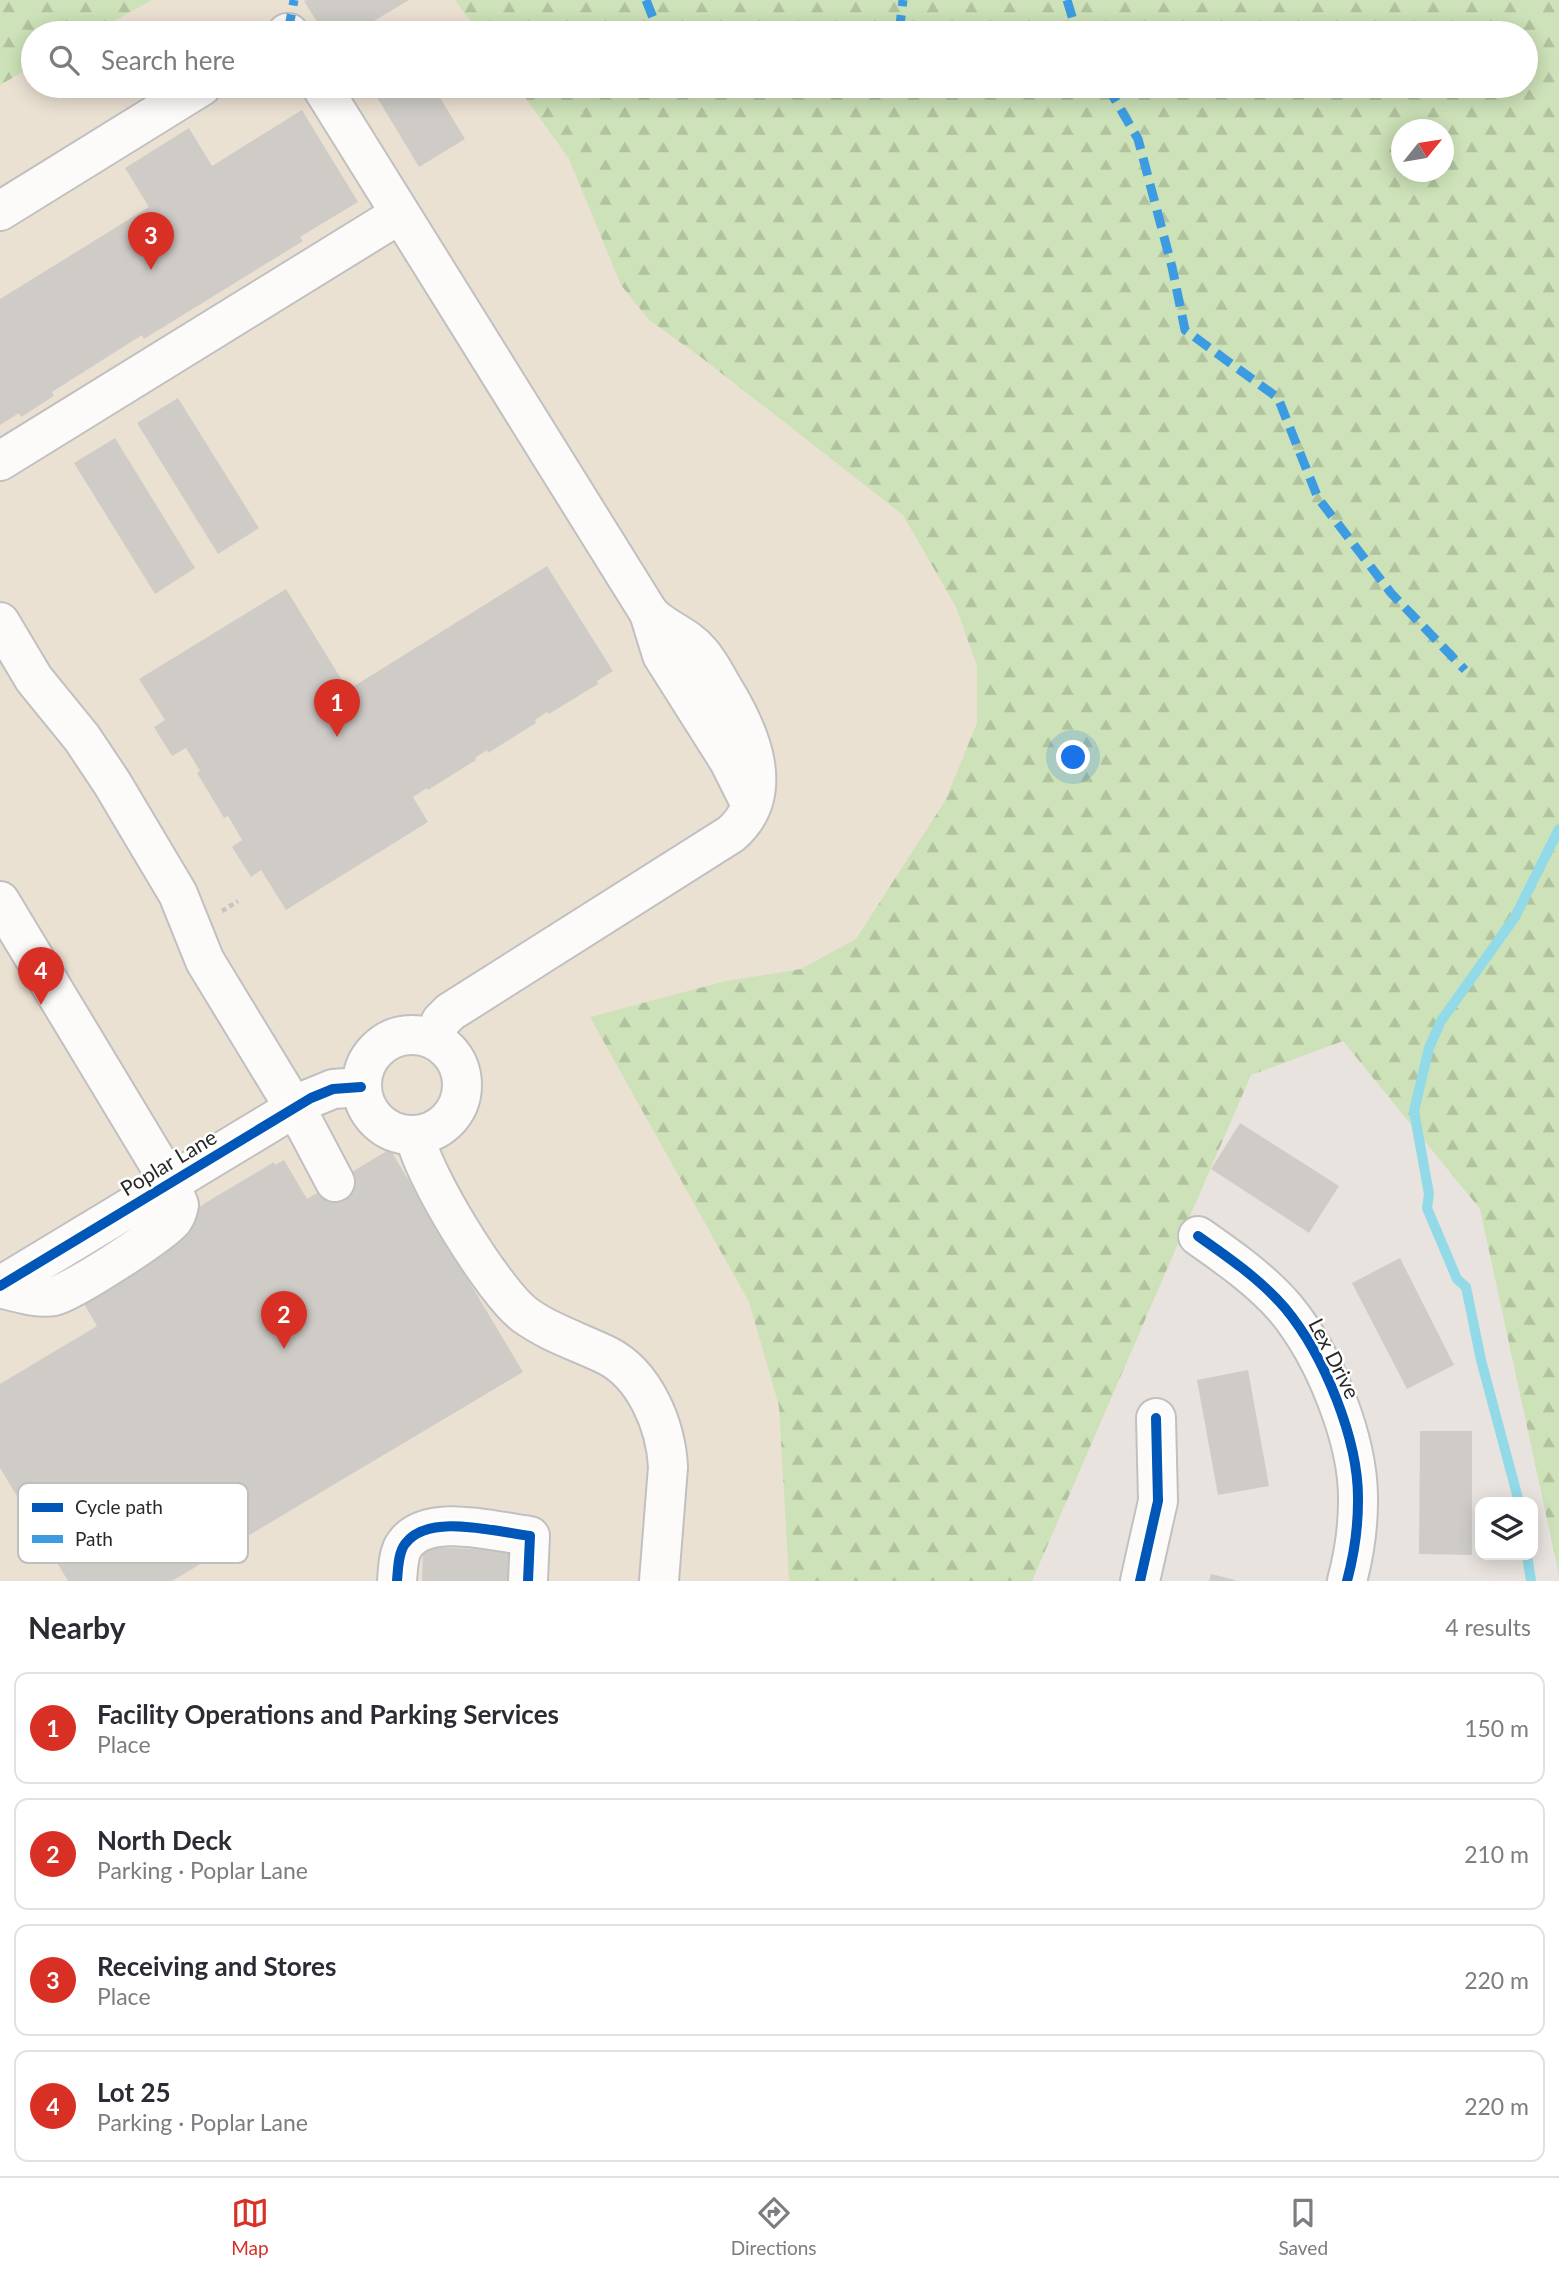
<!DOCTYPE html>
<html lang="en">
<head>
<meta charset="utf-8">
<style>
  body { margin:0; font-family:Lato,sans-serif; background:#f7f7f7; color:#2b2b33 }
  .controls { position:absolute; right:21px; bottom:21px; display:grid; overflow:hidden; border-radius:14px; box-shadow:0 4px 18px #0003 }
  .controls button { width:63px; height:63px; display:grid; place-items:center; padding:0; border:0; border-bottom:2px solid #e1e1e2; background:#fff; color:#2b2b33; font:35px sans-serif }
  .compass { position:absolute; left:1391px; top:119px; width:63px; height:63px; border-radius:50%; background:#fff; box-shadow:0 4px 18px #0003; rotate:60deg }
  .you { position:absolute; left:1074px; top:758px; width:24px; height:24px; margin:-18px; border:5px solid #fff; border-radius:50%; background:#1a73e8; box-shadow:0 0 0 10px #1a73e833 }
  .badge { display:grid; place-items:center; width:46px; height:46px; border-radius:50%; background:#d93025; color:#fff; font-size:23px; font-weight:700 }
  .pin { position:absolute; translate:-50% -58px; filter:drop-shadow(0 2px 4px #0008) }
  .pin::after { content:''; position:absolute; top:37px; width:24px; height:21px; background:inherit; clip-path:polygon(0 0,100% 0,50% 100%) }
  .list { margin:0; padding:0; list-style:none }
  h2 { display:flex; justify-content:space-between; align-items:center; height:91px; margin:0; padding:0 28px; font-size:30px }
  h2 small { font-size:23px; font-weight:400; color:#7c7c81 }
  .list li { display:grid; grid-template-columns:46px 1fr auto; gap:21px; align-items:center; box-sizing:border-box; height:112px; margin:0 14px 14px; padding:0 14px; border:2px solid #e1e1e2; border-radius:14px }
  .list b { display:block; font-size:26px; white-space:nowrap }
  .list p { margin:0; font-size:23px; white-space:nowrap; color:#7c7c81 }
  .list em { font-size:23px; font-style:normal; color:#7c7c81 }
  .icon { flex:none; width:38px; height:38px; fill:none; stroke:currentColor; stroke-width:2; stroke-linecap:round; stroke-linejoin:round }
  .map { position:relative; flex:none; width:1559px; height:1581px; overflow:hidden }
  .search { position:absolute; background:#fff; box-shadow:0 4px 18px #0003; left:21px; right:21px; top:21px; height:77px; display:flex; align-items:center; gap:18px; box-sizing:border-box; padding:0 24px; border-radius:38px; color:#7c7c81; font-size:26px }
  .sheet { height:595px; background:#fff }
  nav { display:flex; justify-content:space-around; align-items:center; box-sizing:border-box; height:98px; border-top:2px solid #e1e1e2; background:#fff; font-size:19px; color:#7c7c81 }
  nav a { display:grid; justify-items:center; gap:4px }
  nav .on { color:#d93025 }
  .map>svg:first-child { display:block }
</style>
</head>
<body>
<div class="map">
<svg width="1559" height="1581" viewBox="0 0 1559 1581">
  <defs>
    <pattern id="forest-firs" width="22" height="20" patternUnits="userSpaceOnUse" patternTransform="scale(1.75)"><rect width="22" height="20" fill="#cde2b8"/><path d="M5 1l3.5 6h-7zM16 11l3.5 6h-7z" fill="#b0c29e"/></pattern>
  </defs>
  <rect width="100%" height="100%" fill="#e8e3de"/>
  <polygon fill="#ebe1d3" points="0,0 585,0 612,33 33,33 33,86 655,86 1251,1075 1032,1581 0,1581"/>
  <g fill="url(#forest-firs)" fill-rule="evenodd">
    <polygon points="0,0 152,0 92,33 33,33 33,66 0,85"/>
    <path d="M455 0H1559V1575L1480 1209 1343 1041 1251 1075 1032 1581H789L779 1406 749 1302 590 1017 726 981 801 969 856 939 945 801 977 723V666L956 607 903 515 702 358 649 320 621 285 569 159 517 86H1526V33H479ZM1402 130H1444V172H1402Z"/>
  </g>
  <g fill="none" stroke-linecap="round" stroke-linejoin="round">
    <g stroke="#93dae8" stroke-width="10">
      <polyline points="1519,1502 1481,1360 1466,1287 1457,1279 1427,1208 1429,1194 1414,1111 1429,1048 1441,1021 1515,917 1559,829"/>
      <polyline points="1527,1555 1531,1581"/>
    </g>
  </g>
  <g fill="#cfccc8">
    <polygon points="307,0 409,0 354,33 324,33 304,1"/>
    <polygon points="377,86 433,86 465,139 419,167 372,89"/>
    <polygon points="302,110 358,202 300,237 303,241 144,339 142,335 52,392 54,396 21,417 19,413 0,425 0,299 149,207 125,168 189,128 212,166"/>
    <polygon points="178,398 259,528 218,554 137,423"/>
    <polygon points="115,438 195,568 155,594 74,463"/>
    <polygon points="547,566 613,671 597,681 598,684 549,714 547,712 535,720 536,723 488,753 487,750 475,758 476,760 428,790 427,788 413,797 428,822 286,910 261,870 251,877 232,847 242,840 228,816 224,818 197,773 200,771 186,748 172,756 154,727 165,720 139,679 286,589 351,695 354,693 351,688"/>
    <polygon points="1240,1123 1339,1186 1309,1233 1211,1169"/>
    <polygon points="390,1149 523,1372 172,1581 68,1581 0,1468 0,1384 97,1326 83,1302 173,1226 205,1203 274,1162 275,1165 284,1160 307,1199"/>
    <polygon points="1400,1258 1454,1365 1407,1389 1352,1283"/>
    <polygon points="1248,1370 1269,1486 1218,1495 1197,1380"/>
    <polygon points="1420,1431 1472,1431 1472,1555 1419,1554"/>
    <polygon points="423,1547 511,1550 510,1581 422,1581"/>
    <polygon points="1211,1574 1235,1580 1235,1581 1209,1581"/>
  </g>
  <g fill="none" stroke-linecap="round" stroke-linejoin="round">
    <g stroke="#c1c0c0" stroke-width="42">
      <g id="minor">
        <polyline points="287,33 289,33"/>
        <polyline points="321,86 649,613"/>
        <polyline points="0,211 202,86"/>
        <polyline points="0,461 400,214"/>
        <polyline points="0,622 34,679 82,738 112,783 178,894 205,961 306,1127 335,1182"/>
        <path d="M0 901 170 1183 179 1205C178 1211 176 1216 173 1220 160 1235 72 1292 54 1296 37 1299 16 1292 0 1288"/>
        <circle cx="412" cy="1085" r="50"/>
        <path d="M433 1039 441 1021 450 1012 731 834C778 793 750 732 723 688 716 676 709 662 700 652 686 635 663 629 649 613L662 655 729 761 751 805"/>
        <path d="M415 1135C421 1173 494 1292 525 1315 550 1333 579 1342 606 1355 645 1374 666 1426 668 1467L659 1581"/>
        <path d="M1198 1236C1228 1257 1261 1280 1285 1308 1324 1355 1359 1440 1358 1501 1358 1529 1354 1555 1347 1581"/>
        <polyline points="0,1286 311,1098 333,1089 361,1087"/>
        <path d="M397 1581C398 1570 398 1553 405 1544 428 1512 496 1532 530 1536L528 1581"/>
        <polyline points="1140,1581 1158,1501 1156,1418"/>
      </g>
    </g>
    <polyline stroke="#c6c5c5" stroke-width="4.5" stroke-dasharray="5 3.5" stroke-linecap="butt" points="222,911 238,901"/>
    <use href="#minor" stroke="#fcfbfa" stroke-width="38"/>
    <g stroke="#3d9ce1" stroke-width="9" stroke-dasharray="18 9" stroke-linecap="butt">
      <polyline points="646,0 659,33"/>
      <polyline points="1067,0 1077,33"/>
      <polyline points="288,32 294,0"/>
      <polyline points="899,33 903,0"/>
      <polyline points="1107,86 1138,139 1172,267 1185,330 1278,398 1318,498 1391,593 1465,670"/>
    </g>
    <g stroke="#fff" stroke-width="15">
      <g id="cycleway">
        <path d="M1198 1236C1228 1257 1261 1280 1285 1308 1324 1355 1359 1440 1358 1501 1358 1529 1354 1555 1347 1581"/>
        <polyline points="0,1286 311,1098 333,1089 361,1087"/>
        <path d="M397 1581C398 1570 398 1553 405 1544 428 1512 496 1532 530 1536L528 1581"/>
        <polyline points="1140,1581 1158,1501 1156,1418"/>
      </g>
    </g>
    <use href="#cycleway" stroke="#0057b8" stroke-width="10"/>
  </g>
  <g text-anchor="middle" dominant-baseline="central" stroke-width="5" stroke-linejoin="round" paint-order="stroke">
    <g font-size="21" fill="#292929" stroke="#fff">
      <text transform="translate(168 1162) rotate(-31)">Poplar Lane</text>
      <text transform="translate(1335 1358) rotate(63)">Lex Drive</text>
    </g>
  </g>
  <rect x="18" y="1483" width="230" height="80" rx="10" fill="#fff" stroke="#bfbfbf" stroke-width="2"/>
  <rect x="32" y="1503" width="31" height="9" fill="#0057b8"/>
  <rect x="32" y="1535" width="31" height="8" fill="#3d9ce1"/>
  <g font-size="19" fill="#292929">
    <text x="75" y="1514">Cycle path</text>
    <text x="75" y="1546">Path</text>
  </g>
</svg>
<div class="controls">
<button><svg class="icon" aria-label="layers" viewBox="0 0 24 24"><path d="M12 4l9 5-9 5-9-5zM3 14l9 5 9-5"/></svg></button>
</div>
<svg class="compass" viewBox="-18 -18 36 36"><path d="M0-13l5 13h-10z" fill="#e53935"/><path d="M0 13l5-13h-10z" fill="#7c7c81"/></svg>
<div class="you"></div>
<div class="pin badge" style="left:337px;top:737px">1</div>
<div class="pin badge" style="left:284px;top:1349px">2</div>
<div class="pin badge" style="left:151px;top:270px">3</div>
<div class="pin badge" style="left:41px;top:1005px">4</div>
<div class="search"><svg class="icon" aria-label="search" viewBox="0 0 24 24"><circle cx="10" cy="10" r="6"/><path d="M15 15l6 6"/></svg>Search here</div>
</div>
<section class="sheet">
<h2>Nearby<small>4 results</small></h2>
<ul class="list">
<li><span class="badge">1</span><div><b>Facility Operations and Parking Services</b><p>Place</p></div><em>150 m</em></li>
<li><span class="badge">2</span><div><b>North Deck</b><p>Parking · Poplar Lane</p></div><em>210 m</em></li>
<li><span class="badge">3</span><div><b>Receiving and Stores</b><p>Place</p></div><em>220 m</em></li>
<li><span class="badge">4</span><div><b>Lot 25</b><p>Parking · Poplar Lane</p></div><em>220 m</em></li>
</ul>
</section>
<nav>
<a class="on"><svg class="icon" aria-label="map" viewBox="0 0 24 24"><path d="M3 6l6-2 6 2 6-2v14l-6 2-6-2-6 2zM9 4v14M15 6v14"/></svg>Map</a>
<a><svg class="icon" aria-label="directions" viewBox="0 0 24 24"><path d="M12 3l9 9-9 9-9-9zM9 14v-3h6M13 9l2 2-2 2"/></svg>Directions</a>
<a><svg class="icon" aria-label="saved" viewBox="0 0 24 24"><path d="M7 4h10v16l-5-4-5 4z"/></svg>Saved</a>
</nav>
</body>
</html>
